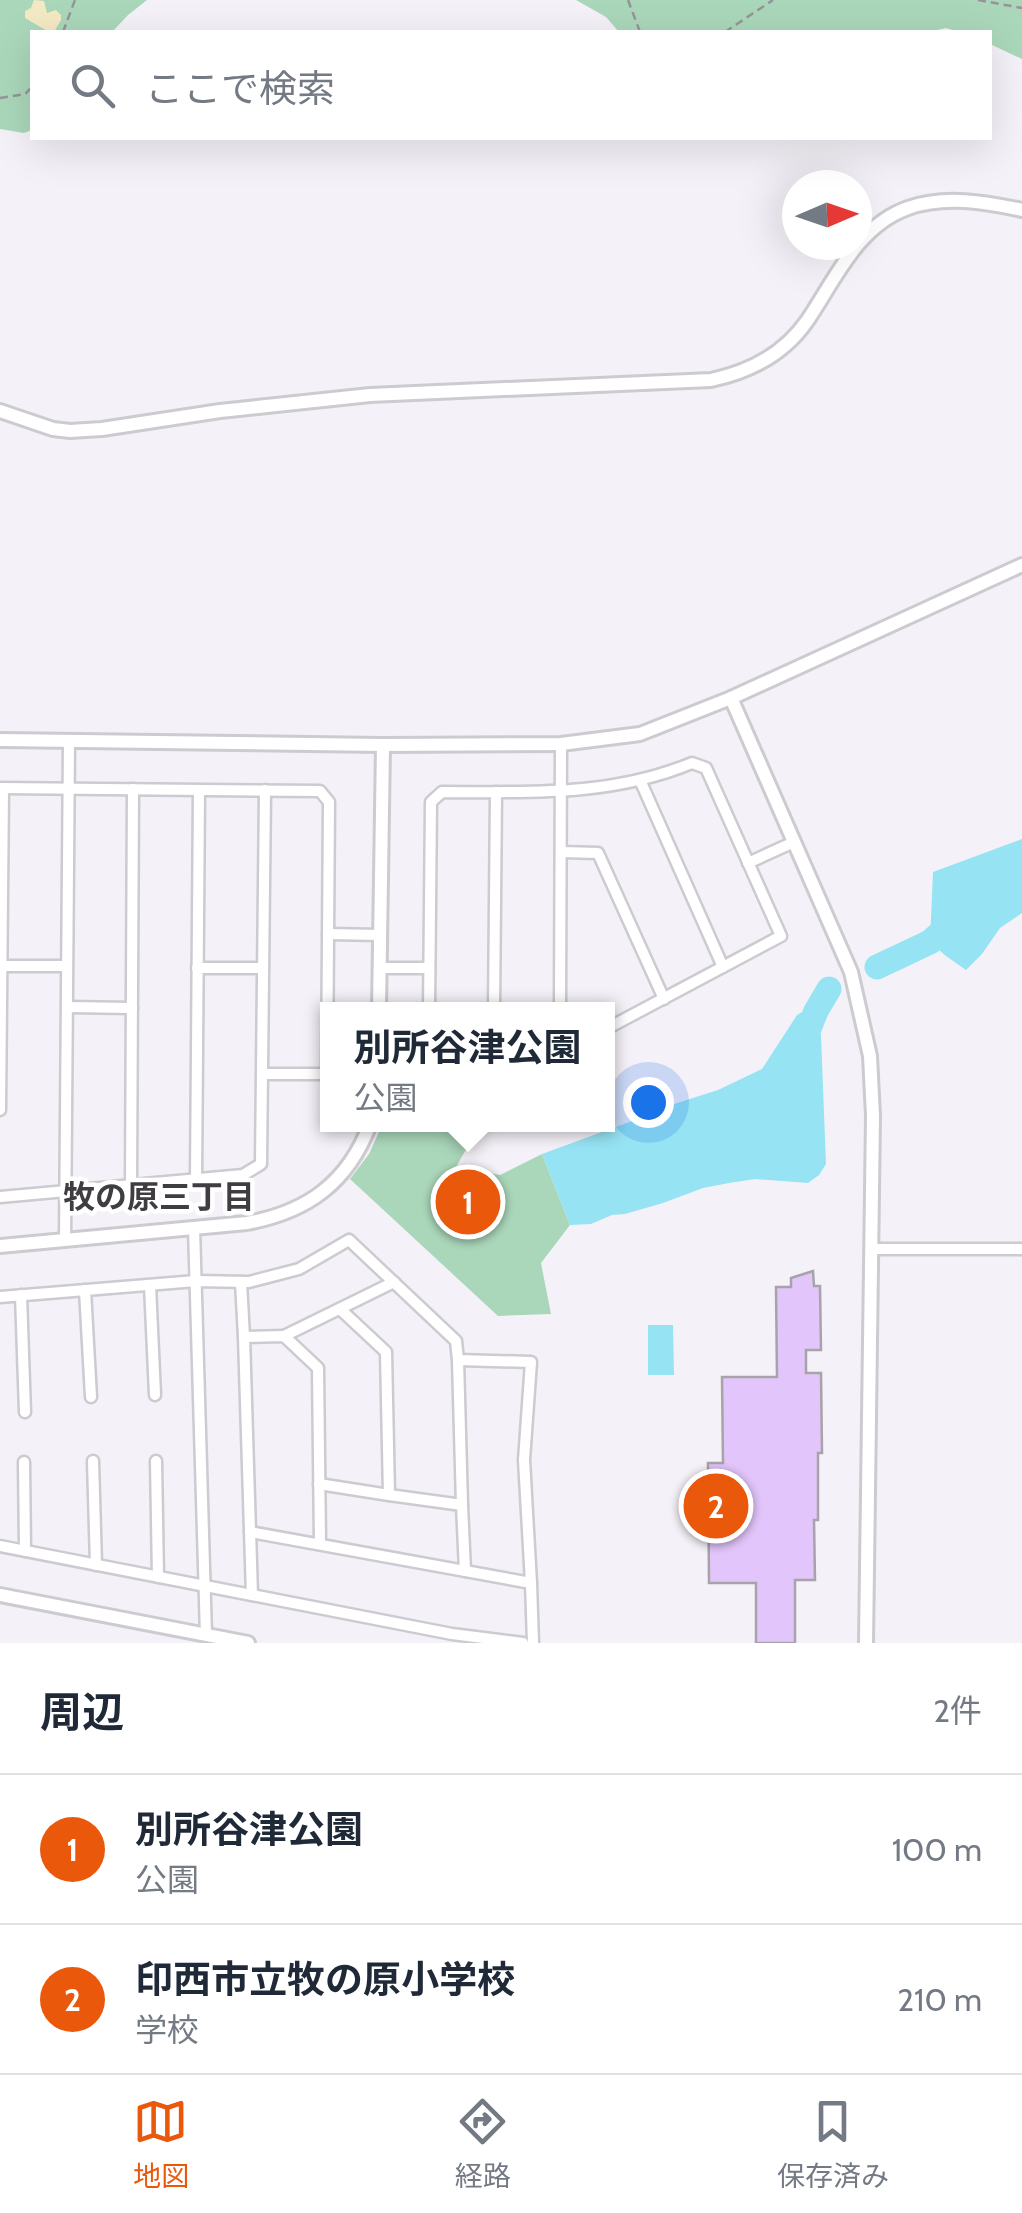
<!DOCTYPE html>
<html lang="ja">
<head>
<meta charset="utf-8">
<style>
  body { margin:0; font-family:Cabin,"Noto Sans JP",sans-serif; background:#f2f2f3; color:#1f2937 }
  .compass { position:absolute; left:782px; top:170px; width:90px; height:90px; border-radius:50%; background:#fff; box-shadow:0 10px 40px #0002; rotate:88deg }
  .you { position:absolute; left:648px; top:1102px; width:35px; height:35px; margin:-25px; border:8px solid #fff; border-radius:50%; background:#1a73e8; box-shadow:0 0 0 15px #1a73e833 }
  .badge { display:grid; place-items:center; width:65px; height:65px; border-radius:50%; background:#ea580c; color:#fff; font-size:32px; font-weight:700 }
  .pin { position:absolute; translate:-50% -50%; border:5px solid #fff; box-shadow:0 2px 10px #0006 }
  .popup { position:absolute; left:320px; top:1002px; width:295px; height:130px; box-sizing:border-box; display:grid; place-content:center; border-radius:0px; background:#fff; filter:drop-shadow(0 2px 8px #0005); font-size:32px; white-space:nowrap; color:#747a83 }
  .popup b { font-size:38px; color:#1f2937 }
  .popup::after { content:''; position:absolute; left:50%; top:100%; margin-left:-20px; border:20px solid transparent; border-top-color:#fff }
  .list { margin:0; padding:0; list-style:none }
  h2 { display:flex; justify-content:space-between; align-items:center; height:130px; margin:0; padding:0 40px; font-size:42px }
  h2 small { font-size:32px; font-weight:400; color:#747a83 }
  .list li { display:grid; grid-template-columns:65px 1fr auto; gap:30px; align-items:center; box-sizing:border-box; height:150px; padding:0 40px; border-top:2px solid #e0e1e3 }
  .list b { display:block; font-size:38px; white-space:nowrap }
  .list p { margin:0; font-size:32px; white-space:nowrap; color:#747a83 }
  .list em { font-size:32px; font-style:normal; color:#747a83 }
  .icon { flex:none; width:55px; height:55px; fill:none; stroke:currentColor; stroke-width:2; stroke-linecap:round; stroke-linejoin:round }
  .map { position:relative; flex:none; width:1022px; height:1643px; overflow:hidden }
  .search { position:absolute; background:#fff; box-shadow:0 10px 40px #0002; left:30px; right:30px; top:30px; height:110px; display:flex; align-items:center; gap:25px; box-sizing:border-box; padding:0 35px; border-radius:0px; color:#747a83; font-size:38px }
  .sheet { height:430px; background:#fff }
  nav { display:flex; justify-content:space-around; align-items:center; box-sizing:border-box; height:140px; border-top:2px solid #e0e1e3; background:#fff; font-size:28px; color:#747a83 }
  nav a { display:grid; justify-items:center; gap:5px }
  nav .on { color:#ea580c }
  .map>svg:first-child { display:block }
</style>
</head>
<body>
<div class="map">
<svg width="1022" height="1643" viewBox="0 0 1022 1643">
  <rect width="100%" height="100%" fill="#f5f1f8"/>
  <g fill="#aad7ba">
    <polygon points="0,0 147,0 128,15 112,32 32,32 32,130 24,133 0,129"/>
    <polygon points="576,0 1022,0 1022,59 990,44 990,32 959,32 946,28 928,32 619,32 606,17"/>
    <polygon points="382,1125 480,1125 456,1167 500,1175 542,1154 570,1225 541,1263 551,1314 498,1316 350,1179 369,1154"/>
  </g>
  <polygon fill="#f3eac4" points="34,0 44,1 47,13 56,10 61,15 61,20 54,32 49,32 25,18 25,11 31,8"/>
  <g fill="#96e3f3">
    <polygon points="1022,839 1022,913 1000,928 982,954 966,970 946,956 930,942 933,872"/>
    <polygon points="809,1008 816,1011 821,1036 826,1164 819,1175 808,1183 755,1179 729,1183 703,1188 663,1203 625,1214 612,1215 591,1224 570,1225 542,1154 632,1121 646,1113 718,1090 762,1069 797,1015"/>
    <polygon points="648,1325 673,1325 674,1375 648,1375"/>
  </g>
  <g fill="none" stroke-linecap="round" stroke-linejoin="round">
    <g stroke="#96e3f3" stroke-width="25">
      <polyline points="877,967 930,942 954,921"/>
      <polyline points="804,1041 816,1011 829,989"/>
    </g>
  </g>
  <polygon fill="#e2c5fa" stroke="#a6a3a9" stroke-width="2.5" points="813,1271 814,1286 820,1286 821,1350 806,1350 806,1373 821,1373 822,1453 818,1453 818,1520 814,1520 815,1580 795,1580 795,1643 756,1643 756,1583 709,1583 708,1463 723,1463 722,1377 777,1377 776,1287 791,1287 791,1278"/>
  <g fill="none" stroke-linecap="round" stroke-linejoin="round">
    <g stroke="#cdcad0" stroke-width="15">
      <g id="minor">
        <polyline points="561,744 560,1006 562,1010"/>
        <polyline points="640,780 723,967"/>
        <polyline points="0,788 320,791 329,802 327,1074 263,1074"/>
        <polyline points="561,852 598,853 664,999"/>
        <polyline points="748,863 794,842"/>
        <polyline points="328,934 380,935"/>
        <polyline points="1,966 66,966"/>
        <polyline points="197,968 263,968"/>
        <polyline points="380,968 429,968"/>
        <polyline points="67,1007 132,1008"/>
        <path d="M429 1010 431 802 442 792C528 792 610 797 692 763L706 768 781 936 608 1028"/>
        <polyline points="494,1010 496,792"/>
        <polyline points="0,1110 3,789"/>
        <polyline points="196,1180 199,790"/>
        <polyline points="131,1185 133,789"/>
        <polyline points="0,1197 243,1175 261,1164 265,790"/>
        <polyline points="194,1228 206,1635"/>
        <polyline points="65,1240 69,741"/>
        <polyline points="871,1249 1022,1249"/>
        <polyline points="241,1282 244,1337"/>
        <polyline points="150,1285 155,1395"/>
        <polyline points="85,1290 91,1397"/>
        <polyline points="21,1295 25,1412"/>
        <polyline points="0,1297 196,1281 249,1282 299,1269 349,1240 456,1341 458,1360 531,1362 524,1460 531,1583"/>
        <polyline points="340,1309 386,1352 389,1495 462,1505 465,1571"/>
        <polyline points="284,1336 394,1282"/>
        <polyline points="458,1360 462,1505"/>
        <polyline points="93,1461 96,1565"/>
        <polyline points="156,1461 158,1577"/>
        <polyline points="24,1462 25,1551"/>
        <polyline points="319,1484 389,1495"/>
        <polyline points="250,1532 531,1583 533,1643"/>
        <polyline points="0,1546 452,1634 523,1643"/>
        <polyline points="252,1595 244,1337 284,1336 318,1368 320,1544"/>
      </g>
    </g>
    <g stroke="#cdcad0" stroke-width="18">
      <g id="tertiary">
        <path d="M0 411 53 429 70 431 102 429 220 411 370 395 711 380C749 372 784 354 807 321 835 280 857 226 908 208 945 195 985 202 1022 210"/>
        <polyline points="731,698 851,972 870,1056 873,1116 866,1643"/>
        <polyline points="0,740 383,745 561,744 640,734 731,698 1022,565"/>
        <polyline points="379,1010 383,745"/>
        <path d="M0 1246 247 1223C307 1212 348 1183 370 1124"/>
        <polyline points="0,1595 248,1643"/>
      </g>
    </g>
    <g stroke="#969499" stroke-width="2.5" stroke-dasharray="8 5" stroke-linecap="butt">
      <polyline points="628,0 640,32"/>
      <polyline points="978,0 1022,8"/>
      <polyline points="63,32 75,0"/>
      <polyline points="725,32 773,0"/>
      <polyline points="0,98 25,94 32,87"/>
    </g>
    <use href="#minor" stroke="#fff" stroke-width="10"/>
    <use href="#tertiary" stroke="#fff" stroke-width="12"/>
  </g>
  <g text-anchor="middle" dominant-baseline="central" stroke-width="9" stroke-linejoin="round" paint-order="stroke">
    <g font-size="32" font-weight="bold" fill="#403d42" stroke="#fff">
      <text x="159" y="1196">牧の原三丁目</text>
    </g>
  </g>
</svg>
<svg class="compass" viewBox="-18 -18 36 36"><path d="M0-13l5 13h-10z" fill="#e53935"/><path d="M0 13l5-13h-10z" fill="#747a83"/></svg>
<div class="you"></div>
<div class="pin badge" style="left:468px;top:1202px">1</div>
<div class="popup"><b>別所谷津公園</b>公園</div>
<div class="pin badge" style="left:716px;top:1506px">2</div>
<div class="search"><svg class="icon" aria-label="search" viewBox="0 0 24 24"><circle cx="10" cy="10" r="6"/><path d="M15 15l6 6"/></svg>ここで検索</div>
</div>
<section class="sheet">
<h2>周辺<small>2件</small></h2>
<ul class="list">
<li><span class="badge">1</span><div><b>別所谷津公園</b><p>公園</p></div><em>100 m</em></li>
<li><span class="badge">2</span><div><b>印西市立牧の原小学校</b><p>学校</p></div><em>210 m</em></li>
</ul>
</section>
<nav>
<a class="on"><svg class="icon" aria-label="map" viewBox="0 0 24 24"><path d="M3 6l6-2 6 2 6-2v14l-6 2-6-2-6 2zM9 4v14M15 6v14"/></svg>地図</a>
<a><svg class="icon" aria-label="directions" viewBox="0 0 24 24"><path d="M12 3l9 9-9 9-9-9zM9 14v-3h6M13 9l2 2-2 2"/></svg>経路</a>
<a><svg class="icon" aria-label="saved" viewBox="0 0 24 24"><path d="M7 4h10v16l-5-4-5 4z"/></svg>保存済み</a>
</nav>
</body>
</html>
